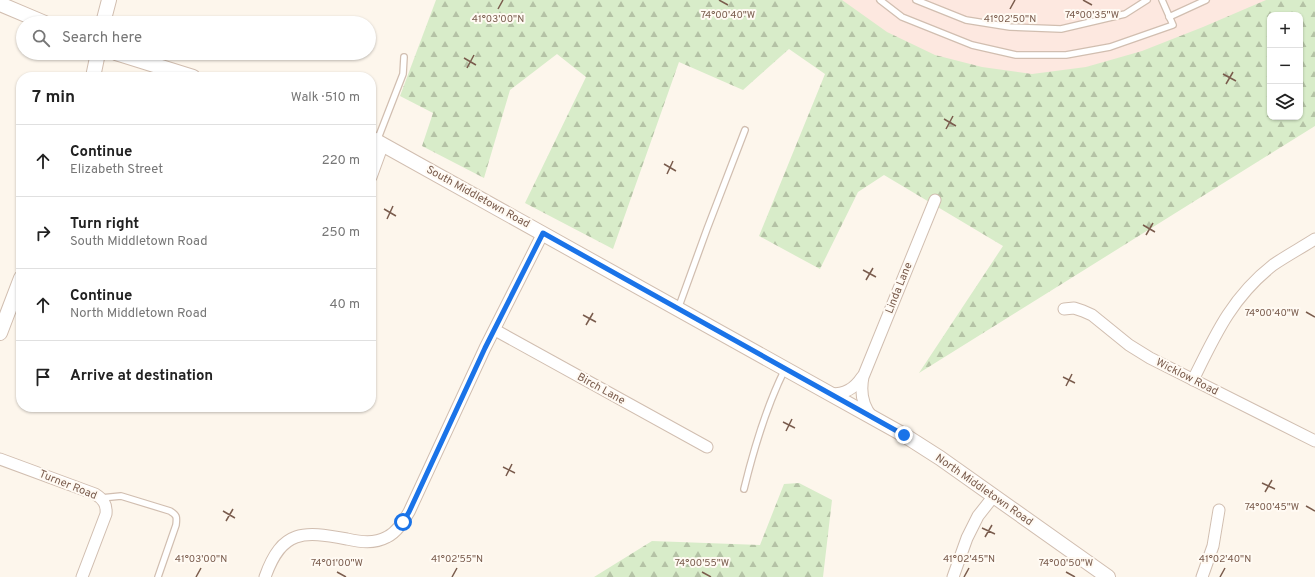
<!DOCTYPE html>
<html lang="en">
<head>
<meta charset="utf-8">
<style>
  body { margin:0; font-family:Overpass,sans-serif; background:#f6f6f6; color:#222 }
  .controls { position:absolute; right:12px; top:12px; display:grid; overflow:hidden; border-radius:8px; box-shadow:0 1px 3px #0004 }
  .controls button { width:36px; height:36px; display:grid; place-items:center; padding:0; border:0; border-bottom:1px solid #e0e0e0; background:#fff; color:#222; font:20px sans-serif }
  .stop { position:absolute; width:12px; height:12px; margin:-9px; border:3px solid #1a73e8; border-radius:50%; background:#fff }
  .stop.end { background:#1a73e8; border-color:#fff; box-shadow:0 1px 4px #0008 }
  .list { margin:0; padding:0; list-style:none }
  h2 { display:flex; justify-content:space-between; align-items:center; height:52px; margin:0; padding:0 16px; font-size:17px }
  h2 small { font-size:13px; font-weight:400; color:#767676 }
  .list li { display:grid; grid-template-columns:26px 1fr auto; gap:12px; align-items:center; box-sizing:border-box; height:72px; padding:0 16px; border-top:1px solid #e0e0e0 }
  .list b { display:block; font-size:15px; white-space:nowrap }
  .list p { margin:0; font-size:13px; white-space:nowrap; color:#767676 }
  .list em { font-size:13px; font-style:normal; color:#767676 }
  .icon { flex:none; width:22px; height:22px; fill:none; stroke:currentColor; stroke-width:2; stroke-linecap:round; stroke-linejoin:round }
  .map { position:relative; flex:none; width:1315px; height:577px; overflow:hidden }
  .search { position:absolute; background:#fff; box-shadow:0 1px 3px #0004; left:16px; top:16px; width:360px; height:44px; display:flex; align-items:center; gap:10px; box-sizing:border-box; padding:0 14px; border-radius:22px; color:#767676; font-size:15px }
  .panel { position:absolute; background:#fff; box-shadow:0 1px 3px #0004; left:16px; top:72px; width:360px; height:340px; border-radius:16px }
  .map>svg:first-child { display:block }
</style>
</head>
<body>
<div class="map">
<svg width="1315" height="577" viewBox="0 0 1315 577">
  <defs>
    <pattern id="forest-firs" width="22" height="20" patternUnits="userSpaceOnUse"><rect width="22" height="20" fill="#d8ecc9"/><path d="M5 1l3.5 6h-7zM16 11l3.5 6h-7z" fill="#b4c2a5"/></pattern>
  </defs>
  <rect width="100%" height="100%" fill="#fdf6ec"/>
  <polygon fill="#fde8e0" points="833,0 1276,0 1156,55 1044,79 931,60"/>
  <g fill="url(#forest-firs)" fill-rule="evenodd">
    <path d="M436 0H842L887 32 935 55 982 67 1032 74 1086 67 1142 51 1203 27 1266 0H1315V126L919 373 1003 246 884 175 858 192 820 269 759 236 825 74 789 49 743 90 679 62 613 249 525 203 586 77 557 54 510 90 484 178 422 146 433 113 400 96ZM1270 15H1300V117H1270Z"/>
    <polygon points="799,483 832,500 823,577 594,577 652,541 760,545 784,484"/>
  </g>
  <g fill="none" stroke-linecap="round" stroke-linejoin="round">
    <g stroke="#d1beb0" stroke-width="8">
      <g id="service">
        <polyline points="880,0 902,17 972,45 1016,55 1066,55 1110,47 1173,25 1162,0"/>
        <polyline points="916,0 966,20 1010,27 1061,29 1125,14 1147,0"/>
        <polyline points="1169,17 1206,0"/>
        <polyline points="377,141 403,74 404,57"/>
        <polyline points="678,309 707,229 745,130"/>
        <path d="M744 489C754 448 766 407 785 369"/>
        <path d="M101 498 121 496 170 511C177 515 177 517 176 525L158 577"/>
      </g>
    </g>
    <g stroke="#d1beb0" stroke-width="13">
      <g id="minor">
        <polyline points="371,177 383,144"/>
        <polyline points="1064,309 1074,308 1083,311 1092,315 1129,345 1150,358 1315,441"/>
        <polyline points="495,330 707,447"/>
        <path d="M1193 380C1215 335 1232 297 1273 265 1286 256 1301 248 1315 239"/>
        <path d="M831 394C845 394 854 389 862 377"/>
        <path d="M872 417C862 405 860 392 863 377L935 200"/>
        <path d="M0 459 95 494C103 499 107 504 106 514L82 577"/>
        <path d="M265 577C282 529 303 531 347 539 361 542 374 544 387 537 397 532 403 522 409 512L485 348 543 233"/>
        <polyline points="953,577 967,538 978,516 993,497"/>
        <polyline points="1202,577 1213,546 1219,510"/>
      </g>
    </g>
    <g stroke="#d1beb0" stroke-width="16">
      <g id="tertiary">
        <polyline points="0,4 45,23"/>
        <polyline points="103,23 109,0"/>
        <polyline points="116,53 193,77"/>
        <polyline points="93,77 98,53"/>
        <polyline points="371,138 904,435 940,458 1108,577"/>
        <polyline points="0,333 21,278"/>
      </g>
    </g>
    <use href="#service" stroke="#fff" stroke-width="5.5"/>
    <use href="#minor" stroke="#fff" stroke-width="11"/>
    <use href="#tertiary" stroke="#fff" stroke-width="14"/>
  </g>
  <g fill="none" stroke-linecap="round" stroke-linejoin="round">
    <polyline stroke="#1a73e8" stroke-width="5" points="403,522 409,512 485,348 543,233 904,435"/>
  </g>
  <path fill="none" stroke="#7a5c4d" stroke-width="1.5" d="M719 0 728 5M1083 0 1092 5M498 9 503 0M1010 9 1015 0M464 58 476 65M467 68 474 55M1223 74 1236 81M1226 84 1233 72M944 119 956 126M946 129 953 116M664 164 676 171M667 174 673 161M384 209 396 216M387 219 393 206M1143 225 1155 232M1146 235 1153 223M863 270 876 277M866 280 873 268M1306 312 1315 317M583 315 596 322M586 325 593 313M1063 377 1075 383M1066 386 1072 374M783 422 795 428M786 431 792 419M503 467 515 473M506 476 512 464M1262 483 1275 489M1265 492 1272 480M1306 506 1315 511M223 511 235 518M226 521 233 509M982 528 995 534M985 537 992 525M337 572 346 577M702 572 711 577M1066 572 1075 577M196 577 201 568M452 577 457 568M964 577 969 568M1220 577 1225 568"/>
  <g text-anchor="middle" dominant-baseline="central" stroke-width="4" stroke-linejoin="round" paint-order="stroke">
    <g font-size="11" fill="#7a5c4d" stroke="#fffaf3">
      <text transform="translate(478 197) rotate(29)">South Middletown Road</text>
      <text transform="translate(899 288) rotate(-68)">Linda Lane</text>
      <text transform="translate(1187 377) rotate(27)">Wicklow Road</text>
      <text transform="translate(601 389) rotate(29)">Birch Lane</text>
      <text transform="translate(68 485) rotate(22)">Turner Road</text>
      <text transform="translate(984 490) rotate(35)">North Middletown Road</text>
    </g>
  </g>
  <g font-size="10" text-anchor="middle" fill="#7a5c4d" stroke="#fffaf3" stroke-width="4" stroke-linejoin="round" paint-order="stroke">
    <text x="728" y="18">74°00'40"W</text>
    <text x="1092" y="18">74°00'35"W</text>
    <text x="498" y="22">41°03'00"N</text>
    <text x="1010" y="22">41°02'50"N</text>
    <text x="1272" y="316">74°00'40"W</text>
    <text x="1272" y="510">74°00'45"W</text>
    <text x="201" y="562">41°03'00"N</text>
    <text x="457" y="562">41°02'55"N</text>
    <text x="969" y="562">41°02'45"N</text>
    <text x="1225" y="562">41°02'40"N</text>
    <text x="337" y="566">74°01'00"W</text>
    <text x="702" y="566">74°00'55"W</text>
    <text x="1066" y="566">74°00'50"W</text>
  </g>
</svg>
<div class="controls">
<button>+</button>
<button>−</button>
<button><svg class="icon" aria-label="layers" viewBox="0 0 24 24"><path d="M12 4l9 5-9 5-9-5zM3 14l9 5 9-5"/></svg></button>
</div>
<div class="stop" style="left:403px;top:522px"></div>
<div class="stop end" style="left:904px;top:435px"></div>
<div class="search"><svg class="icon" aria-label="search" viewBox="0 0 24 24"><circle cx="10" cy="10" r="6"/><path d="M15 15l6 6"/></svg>Search here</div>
<section class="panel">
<h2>7 min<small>Walk · 510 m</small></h2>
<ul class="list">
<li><svg class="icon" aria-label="ahead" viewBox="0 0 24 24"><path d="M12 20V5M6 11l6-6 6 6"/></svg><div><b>Continue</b><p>Elizabeth Street</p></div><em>220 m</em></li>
<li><svg class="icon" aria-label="right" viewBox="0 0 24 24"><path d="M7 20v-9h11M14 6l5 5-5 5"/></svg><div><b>Turn right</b><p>South Middletown Road</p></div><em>250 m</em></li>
<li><svg class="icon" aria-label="ahead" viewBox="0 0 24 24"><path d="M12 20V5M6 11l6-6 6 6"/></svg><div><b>Continue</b><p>North Middletown Road</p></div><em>40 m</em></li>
<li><svg class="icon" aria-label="arrive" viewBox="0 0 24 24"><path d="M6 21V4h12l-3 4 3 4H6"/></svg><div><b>Arrive at destination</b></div></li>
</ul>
</section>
</div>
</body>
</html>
